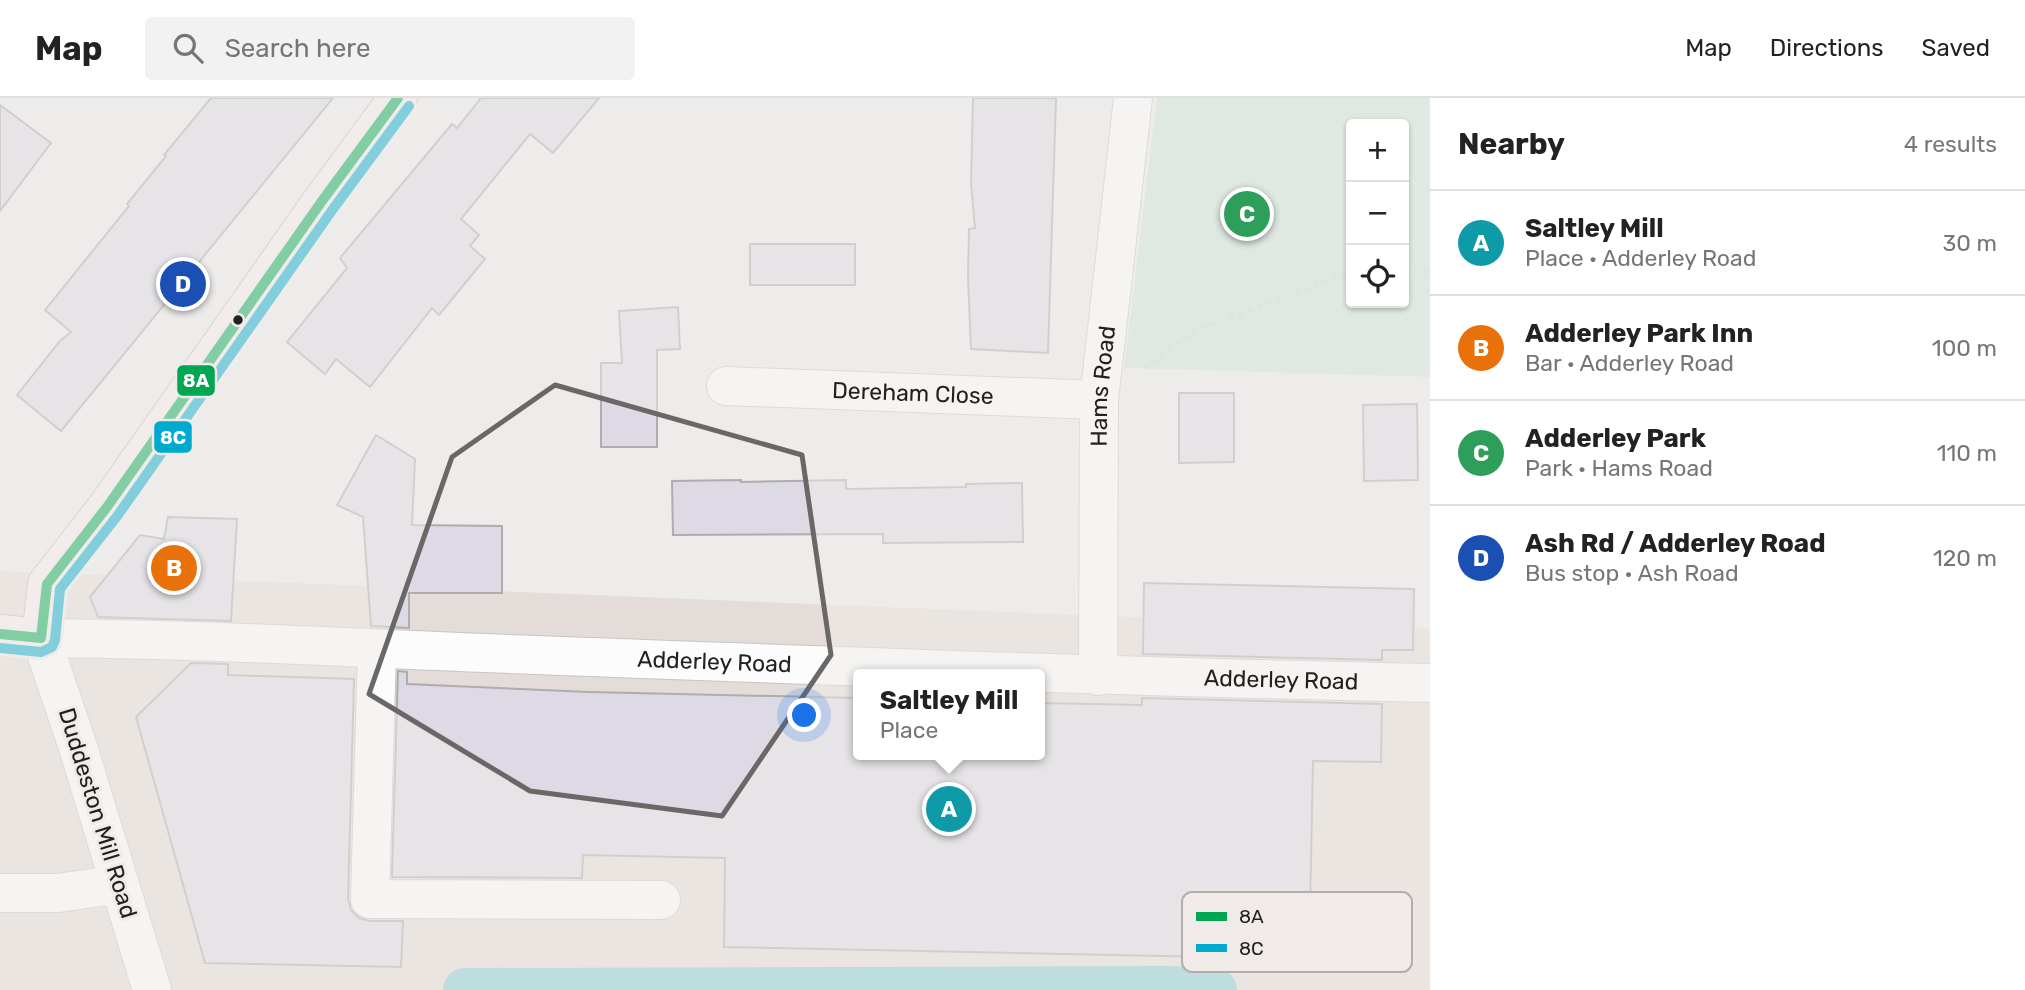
<!DOCTYPE html>
<html lang="en">
<head>
<meta charset="utf-8">
<style>
  body { margin:0; font-family:Rubik,sans-serif; background:#f2f2f2; color:#222 }
  .controls { position:absolute; right:21px; top:21px; display:grid; overflow:hidden; border-radius:7px; box-shadow:0 2px 5px #0004 }
  .controls button { width:63px; height:63px; display:grid; place-items:center; padding:0; border:0; border-bottom:2px solid #e0e0e0; background:#fff; color:#222; font:35px sans-serif }
  .you { position:absolute; left:805px; top:618px; width:24px; height:24px; margin:-18px; border:5px solid #fff; border-radius:50%; background:#1a73e8; box-shadow:0 0 0 10px #1a73e833 }
  .badge { display:grid; place-items:center; width:46px; height:46px; border-radius:50%; background:#6a6867; color:#fff; font-size:23px; font-weight:700 }
  .pin { position:absolute; translate:-50% -50%; border:4px solid #fff; box-shadow:0 2px 7px #0006 }
  .popup { position:absolute; left:853px; top:571px; width:192px; height:91px; box-sizing:border-box; display:grid; place-content:center; border-radius:7px; background:#fff; filter:drop-shadow(0 2px 5px #0005); font-size:23px; white-space:nowrap; color:#767676 }
  .popup b { font-size:26px; color:#222 }
  .popup::after { content:''; position:absolute; left:50%; top:100%; margin-left:-14px; border:14px solid transparent; border-top-color:#fff }
  .list { margin:0; padding:0; list-style:none }
  h2 { display:flex; justify-content:space-between; align-items:center; height:91px; margin:0; padding:0 28px; font-size:30px }
  h2 small { font-size:23px; font-weight:400; color:#767676 }
  .list li { display:grid; grid-template-columns:46px 1fr auto; gap:21px; align-items:center; box-sizing:border-box; height:105px; padding:0 28px; border-top:2px solid #e0e0e0 }
  .list b { display:block; font-size:26px; white-space:nowrap }
  .list p { margin:0; font-size:23px; white-space:nowrap; color:#767676 }
  .list em { font-size:23px; font-style:normal; color:#767676 }
  .icon { flex:none; width:38px; height:38px; fill:none; stroke:currentColor; stroke-width:2; stroke-linecap:round; stroke-linejoin:round }
  .map { position:relative; flex:none; width:1430px; height:892px; overflow:hidden }
  header { display:flex; align-items:center; gap:42px; box-sizing:border-box; height:98px; padding:0 35px; background:#fff; border-bottom:2px solid #e0e0e0 }
  header strong { font-size:33px }
  nav { display:flex; gap:38px; margin-inline-start:auto; font-size:24px }
  .search { width:490px; height:63px; background:#f2f2f2; display:flex; align-items:center; gap:18px; box-sizing:border-box; padding:0 24px; border-radius:7px; color:#767676; font-size:26px }
  main { display:flex }
  aside { flex:1; background:#fff }
  .map>svg:first-child { display:block }
</style>
</head>
<body>
<header>
<strong>Map</strong>
<div class="search"><svg class="icon" aria-label="search" viewBox="0 0 24 24"><circle cx="10" cy="10" r="6"/><path d="M15 15l6 6"/></svg>Search here</div>
<nav><a>Map</a><a>Directions</a><a>Saved</a></nav>
</header>
<main>
<div class="map">
<svg width="1430" height="892" viewBox="0 0 1430 892">
  <rect width="100%" height="100%" fill="#eeecea"/>
  <path fill="#e4dcd8" fill-rule="evenodd" d="M0 473 1430 531V892H0ZM858 576H1040V657H858Z"/>
  <path fill="#cce5d7" fill-rule="evenodd" d="M1157 0H1430V279L1124 270ZM1351 26H1404V205H1351Z"/>
  <g fill="none" stroke-linecap="round" stroke-linejoin="round">
    <polyline stroke="#82cad0" stroke-width="44" points="465,892 1167,890 1215,892"/>
  </g>
  <g fill="#dddae6" stroke="#aeacac" stroke-width="2">
    <polygon points="211,0 333,0 61,333 17,297 60,243 71,234 45,212 129,108 127,106 166,58 164,57"/>
    <polygon points="481,0 599,0 553,55 530,36 461,121 479,137 470,148 485,161 439,217 432,210 370,289 336,261 325,276 287,244 347,170 340,160 452,26 457,30"/>
    <polygon points="973,0 1056,0 1048,255 971,251 968,180 969,131 975,130 971,86"/>
    <polygon points="0,7 51,45 0,113"/>
    <rect x="750" y="146" width="105" height="41"/>
    <polygon points="678,209 680,251 657,252 657,349 601,349 601,265 622,265 619,213"/>
    <polygon points="1179,295 1234,295 1234,364 1179,365"/>
    <polygon points="1417,306 1418,382 1364,383 1363,307"/>
    <polygon points="376,337 415,361 412,427 502,428 502,495 409,495 409,530 371,528 363,419 337,407"/>
    <polygon points="741,382 741,384 846,382 846,391 966,389 966,386 1022,385 1023,444 883,445 883,436 673,437 672,383"/>
    <polygon points="168,419 237,421 231,523 98,519 90,499 140,437 164,441"/>
    <polygon points="1144,485 1414,491 1413,552 1382,552 1382,562 1143,556"/>
    <polygon points="191,565 228,566 228,577 354,581 348,801 351,812 359,820 370,823 403,823 401,869 205,865 136,619"/>
    <polygon points="398,573 407,574 407,586 589,594 858,600 858,657 1040,657 1040,605 1142,607 1142,600 1382,606 1381,664 1313,663 1309,861 724,849 725,760 583,757 582,780 392,779"/>
  </g>
  <g fill="none" stroke-linecap="round" stroke-linejoin="round">
    <g stroke="#c8c6c5" stroke-width="40">
      <g id="minor">
        <path id="s1" d="M726 288 1099 302"/>
        <polyline points="377,551 370,801 661,802"/>
        <path id="s2" d="M1098 578 1099 302 1133 0"/>
        <polyline points="0,795 58,795 120,786"/>
        <path id="s3" d="M152 892 78 649 41 540C206 541 371 551 536 557 834 568 1132 579 1430 585"/>
      </g>
    </g>
    <g stroke="#c0b3b5" stroke-width="40">
      <polyline id="major" points="0,536 41,540 47,486 107,409 322,103 398,0"/>
    </g>
    <g stroke="#d6d6d6" stroke-width="4.5" stroke-dasharray="5 5" stroke-linecap="butt">
      <polyline points="1404,173 1430,174"/>
      <polyline points="1144,270 1192,234 1351,174"/>
    </g>
    <use href="#minor" stroke="#fcfcfc" stroke-width="38"/>
    <use href="#major" stroke="#f5eeef" stroke-width="38"/>
    <g stroke="#f0ebe8" stroke-width="16">
      <polyline id="bus-1" points="0,536 41,540 47,486 107,409 322,103 398,0"/>
    </g>
    <g stroke="#f0ebe8" stroke-width="16">
      <polyline id="bus-2" points="0,550 41,554 52,549 55,542 60,491 118,417 333,111 409,8"/>
    </g>
    <use href="#bus-1" stroke="#00a651" stroke-width="10"/>
    <use href="#bus-2" stroke="#00a9ce" stroke-width="10"/>
  </g>
  <path d="M0 0H1430V892H0ZM555 287 802 357 831 557 722 718 530 693 369 596 452 359Z" fill="#eeecea" fill-opacity=".55" fill-rule="evenodd"/>
  <path fill="none" stroke="#6a6867" stroke-width="5" stroke-linejoin="round" d="M555 287 802 357 831 557 722 718 530 693 369 596 452 359Z"/>
  <circle fill="#232120" stroke="#f0ebe8" stroke-width="2.5" cx="238" cy="222" r="6"/>
  <g text-anchor="middle" dominant-baseline="central" stroke-width="6" stroke-linejoin="round" paint-order="stroke">
    <g font-size="23" fill="#232120" stroke="#f0ebe8">
      <text stroke="none"><textPath href="#s2" startOffset="290">Hams Road</textPath></text>
      <text stroke="none"><textPath href="#s1" startOffset="187">Dereham Close</textPath></text>
      <text stroke="none"><textPath href="#s3" startOffset="1043">Adderley Road</textPath></text>
      <text stroke="none"><textPath href="#s3" startOffset="1610">Adderley Road</textPath></text>
      <text transform="translate(98 715) rotate(73)">Duddeston Mill Road</text>
    </g>
  </g>
  <rect x="1182" y="794" width="230" height="80" rx="10" fill="#f0ebe8" stroke="#b2aeac" stroke-width="2"/>
  <rect x="1196" y="814" width="31" height="9" fill="#00a651"/>
  <rect x="1196" y="846" width="31" height="8" fill="#00a9ce"/>
  <g font-size="19" fill="#232120">
    <text x="1239" y="825">8A</text>
    <text x="1239" y="857">8C</text>
  </g>
  <g stroke="#f0ebe8" stroke-width="2.5">
    <rect x="176" y="266" width="40" height="33" rx="7" fill="#00a651"/>
    <rect x="153" y="322" width="40" height="34" rx="7" fill="#00a9ce"/>
  </g>
  <g font-size="19" text-anchor="middle" font-weight="bold" fill="#fff">
    <text x="196" y="289">8A</text>
    <text x="173" y="346">8C</text>
  </g>
</svg>
<div class="controls">
<button>+</button>
<button>−</button>
<button><svg class="icon" aria-label="locate" viewBox="0 0 24 24"><circle cx="12" cy="12" r="6"/><path d="M12 2v4M12 18v4M2 12h4M18 12h4"/></svg></button>
</div>
<div class="you"></div>
<div class="pin badge" style="left:949px;top:711px;background:#0f9aa8">A</div>
<div class="popup"><b>Saltley Mill</b>Place</div>
<div class="pin badge" style="left:174px;top:470px;background:#e8710a">B</div>
<div class="pin badge" style="left:1247px;top:116px;background:#2e9e5b">C</div>
<div class="pin badge" style="left:183px;top:186px;background:#1a4fb4">D</div>
</div>
<aside>
<h2>Nearby<small>4 results</small></h2>
<ul class="list">
<li><span class="badge" style="background:#0f9aa8">A</span><div><b>Saltley Mill</b><p>Place · Adderley Road</p></div><em>30 m</em></li>
<li><span class="badge" style="background:#e8710a">B</span><div><b>Adderley Park Inn</b><p>Bar · Adderley Road</p></div><em>100 m</em></li>
<li><span class="badge" style="background:#2e9e5b">C</span><div><b>Adderley Park</b><p>Park · Hams Road</p></div><em>110 m</em></li>
<li><span class="badge" style="background:#1a4fb4">D</span><div><b>Ash Rd / Adderley Road</b><p>Bus stop · Ash Road</p></div><em>120 m</em></li>
</ul>
</aside>
</main>
</body>
</html>
